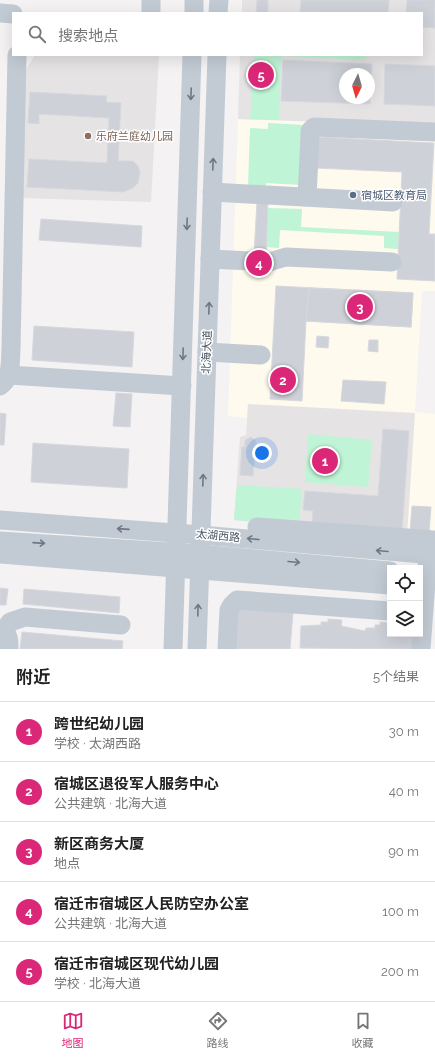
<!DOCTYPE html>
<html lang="zh">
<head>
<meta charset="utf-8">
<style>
  body { margin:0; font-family:Raleway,"Noto Sans SC",sans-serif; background:#f6f6f6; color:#222 }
  .controls { position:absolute; right:12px; bottom:12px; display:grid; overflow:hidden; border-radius:0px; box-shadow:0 4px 16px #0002 }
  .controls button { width:36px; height:36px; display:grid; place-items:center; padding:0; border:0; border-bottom:1px solid #e0e0e0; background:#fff; color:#222; font:20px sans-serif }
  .compass { position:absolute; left:339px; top:68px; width:36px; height:36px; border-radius:50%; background:#fff; box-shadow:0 4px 16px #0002; rotate:185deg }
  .you { position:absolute; left:262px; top:453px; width:14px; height:14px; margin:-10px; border:3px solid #fff; border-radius:50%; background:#1a73e8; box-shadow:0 0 0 6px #1a73e833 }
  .badge { display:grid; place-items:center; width:26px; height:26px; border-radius:50%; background:#db2777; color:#fff; font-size:13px; font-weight:700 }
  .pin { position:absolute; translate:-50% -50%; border:2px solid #fff; box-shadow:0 1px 4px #0006 }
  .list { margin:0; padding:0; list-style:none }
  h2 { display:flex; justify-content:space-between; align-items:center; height:52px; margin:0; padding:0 16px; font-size:17px }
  h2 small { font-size:13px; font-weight:400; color:#767676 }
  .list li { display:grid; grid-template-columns:26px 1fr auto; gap:12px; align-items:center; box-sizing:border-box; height:60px; padding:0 16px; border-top:1px solid #e0e0e0 }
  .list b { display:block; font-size:15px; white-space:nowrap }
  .list p { margin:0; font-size:13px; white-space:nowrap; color:#767676 }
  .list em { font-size:13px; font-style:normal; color:#767676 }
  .icon { flex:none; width:22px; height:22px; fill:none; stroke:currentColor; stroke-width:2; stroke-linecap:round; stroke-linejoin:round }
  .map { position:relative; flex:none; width:435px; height:649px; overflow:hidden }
  .search { position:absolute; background:#fff; box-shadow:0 4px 16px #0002; left:12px; right:12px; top:12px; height:44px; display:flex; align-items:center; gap:10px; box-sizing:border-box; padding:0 14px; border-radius:0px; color:#767676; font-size:15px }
  .sheet { height:352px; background:#fff }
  nav { display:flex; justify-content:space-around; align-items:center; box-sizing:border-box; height:56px; border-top:1px solid #e0e0e0; background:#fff; font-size:11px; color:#767676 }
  nav a { display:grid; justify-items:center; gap:2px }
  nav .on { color:#db2777 }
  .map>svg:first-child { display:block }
</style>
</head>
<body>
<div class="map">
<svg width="435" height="649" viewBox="0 0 435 649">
  <rect width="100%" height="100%" fill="#f4f2f2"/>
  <polygon fill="#fefaed" points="238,119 435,126 435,291 422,291 415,412 435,414 435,538 407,536 248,404 247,418 228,416"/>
  <g fill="#e6e3e4" fill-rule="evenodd">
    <path d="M242 0H435V126L238 119 240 55H422V13H242ZM345 74H369V98H345Z"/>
    <polygon points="35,55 159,55 151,202 21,198 23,75"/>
    <polygon points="248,404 415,413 407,536 234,520 240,437 246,435"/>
  </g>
  <g fill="#bff4d6">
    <polygon points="254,55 366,55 366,60 281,56 279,120 250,119"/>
    <polygon points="268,123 305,125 302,185 266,183 266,186 248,186 250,128 268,129"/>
    <polygon points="268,208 302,209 301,227 399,232 398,249 384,248 384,236 280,230 279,248 266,247"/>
    <polygon points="308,434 372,440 368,487 305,482"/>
    <polygon points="237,485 302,489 299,526 234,520"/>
  </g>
  <g fill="#ced1d8" stroke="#d6d8de" fill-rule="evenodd">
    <polygon points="257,0 268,0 268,13 256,13"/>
    <polygon points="301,0 389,0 388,13 300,12"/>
    <polygon points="407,0 435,0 435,28 422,27 422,13 406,13"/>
    <path d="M283 60 372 64 370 104 281 101ZM345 74H369V98H345Z"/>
    <polygon points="385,64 435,66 435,106 384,104"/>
    <polygon points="30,92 107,96 106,102 121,103 118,161 133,161 138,166 140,172 138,183 133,188 123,192 27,187 29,159 107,163 109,118 39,114 39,124 28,123"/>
    <polygon points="318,137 434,143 429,234 435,234 435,281 397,279 402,172 317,168"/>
    <polygon points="257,201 268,202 266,256 254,255"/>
    <polygon points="41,219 142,226 141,247 39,240"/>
    <polygon points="276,286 413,293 411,327 306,321 302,401 270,399"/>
    <polygon points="309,288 413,293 411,327 306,321"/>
    <polygon points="34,326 134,332 132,367 32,360"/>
    <polygon points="317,336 329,337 328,348 316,347"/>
    <polygon points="369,340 378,340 378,352 368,351"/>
    <polygon points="343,380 386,382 384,404 341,401"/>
    <polygon points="116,393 132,394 130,427 113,426"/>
    <polygon points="0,413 6,414 4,445 0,445"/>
    <polygon points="383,429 409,431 402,532 312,525 313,511 303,510 305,491 378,496"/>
    <polygon points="251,437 256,441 253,476 240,475 242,447 245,447 245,440"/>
    <polygon points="33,443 129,449 127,488 31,482"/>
    <polygon points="412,506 431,507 429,533 410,531"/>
    <polygon points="0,588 8,589 6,605 0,605"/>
    <polygon points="24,589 120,597 119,613 23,604"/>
    <polygon points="240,608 293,613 290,649 232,649 233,617"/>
    <polygon points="328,619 342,620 341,626 365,631 366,628 375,628 375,625 380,625 380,622 390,623 390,634 413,634 413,649 300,648 301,626 321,625 321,622 328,622"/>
    <polygon points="22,632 123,641 122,649 20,649"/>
  </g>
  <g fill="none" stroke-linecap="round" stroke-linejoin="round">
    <g stroke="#c2cbd4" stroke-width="19">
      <polyline points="0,13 13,14"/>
      <polyline points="151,13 151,0"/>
      <polyline points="194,13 194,0"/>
      <polyline points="218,13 219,0"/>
      <polyline points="212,192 393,202"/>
      <polyline points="307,197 310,136 310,131 314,127 435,132"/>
      <polyline points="210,259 269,262 286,257 392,262"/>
      <polyline points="207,352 261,355"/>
      <polyline points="9,375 182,386"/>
      <path d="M0 386C12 377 10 363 11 349L17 55"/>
      <polyline points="0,520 201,535 435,555"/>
      <polyline points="257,527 435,540"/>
      <polyline points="0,541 200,554 390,571"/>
      <polyline points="0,554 390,585"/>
      <path d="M0 629C9 633 9 640 9 649"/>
      <polyline points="4,631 10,622 25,617 121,625"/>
      <polyline points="173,649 192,55"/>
      <polyline points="197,649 217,55"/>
      <polyline points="227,649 229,610 232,605 237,600 390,611"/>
      <polyline points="421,649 428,555"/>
    </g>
  </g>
  <defs><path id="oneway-shaft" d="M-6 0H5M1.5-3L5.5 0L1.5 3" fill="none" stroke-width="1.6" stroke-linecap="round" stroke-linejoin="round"/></defs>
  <g stroke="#6d7884">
    <use href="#oneway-shaft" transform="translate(191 94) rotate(92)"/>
    <use href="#oneway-shaft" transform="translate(213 164) rotate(-88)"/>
    <use href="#oneway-shaft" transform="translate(187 224) rotate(92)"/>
    <use href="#oneway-shaft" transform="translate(209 308) rotate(-88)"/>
    <use href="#oneway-shaft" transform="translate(183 354) rotate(92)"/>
    <use href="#oneway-shaft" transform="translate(203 480) rotate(-88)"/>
    <use href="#oneway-shaft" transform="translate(123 529) rotate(-176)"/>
    <use href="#oneway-shaft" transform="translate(253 539) rotate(-175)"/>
    <use href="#oneway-shaft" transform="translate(39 543) rotate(4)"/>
    <use href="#oneway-shaft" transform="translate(382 551) rotate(-175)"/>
    <use href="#oneway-shaft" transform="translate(294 562) rotate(5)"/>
    <use href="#oneway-shaft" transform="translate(198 610) rotate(-88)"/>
  </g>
  <circle fill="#8d6e63" stroke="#fff" stroke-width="1.5" cx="88" cy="136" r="4"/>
  <circle fill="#5c6f8a" stroke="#fff" stroke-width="1.5" cx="353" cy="195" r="4"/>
  <g text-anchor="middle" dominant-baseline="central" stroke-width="3" stroke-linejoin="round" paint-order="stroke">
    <g font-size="11" fill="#785e54" stroke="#fff" text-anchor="start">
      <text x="96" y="136">乐府兰庭幼儿园</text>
    </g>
    <g font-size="11" fill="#4e5e75" stroke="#fff" text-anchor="start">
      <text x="361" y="195">宿城区教育局</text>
    </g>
    <g font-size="11" fill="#485462" stroke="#fff">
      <text transform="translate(207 352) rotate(-88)">北海大道</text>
      <text transform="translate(218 536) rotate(5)">太湖西路</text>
    </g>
  </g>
</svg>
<div class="controls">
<button><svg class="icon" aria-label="locate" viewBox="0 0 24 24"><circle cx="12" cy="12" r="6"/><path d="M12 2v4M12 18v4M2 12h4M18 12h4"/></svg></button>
<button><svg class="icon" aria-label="layers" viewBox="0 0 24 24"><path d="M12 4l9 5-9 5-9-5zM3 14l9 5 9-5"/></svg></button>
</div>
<svg class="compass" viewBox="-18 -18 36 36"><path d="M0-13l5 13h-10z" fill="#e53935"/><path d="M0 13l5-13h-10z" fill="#767676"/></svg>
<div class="you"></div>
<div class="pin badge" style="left:325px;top:461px">1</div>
<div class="pin badge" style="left:283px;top:380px">2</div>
<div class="pin badge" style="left:360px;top:307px">3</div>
<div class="pin badge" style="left:259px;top:263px">4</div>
<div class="pin badge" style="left:261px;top:75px">5</div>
<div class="search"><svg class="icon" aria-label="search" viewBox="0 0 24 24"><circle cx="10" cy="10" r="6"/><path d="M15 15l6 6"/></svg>搜索地点</div>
</div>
<section class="sheet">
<h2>附近<small>5个结果</small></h2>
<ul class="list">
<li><span class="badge">1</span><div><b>跨世纪幼儿园</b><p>学校 · 太湖西路</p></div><em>30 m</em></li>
<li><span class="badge">2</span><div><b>宿城区退役军人服务中心</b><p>公共建筑 · 北海大道</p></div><em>40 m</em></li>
<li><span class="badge">3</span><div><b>新区商务大厦</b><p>地点</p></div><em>90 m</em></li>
<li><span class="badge">4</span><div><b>宿迁市宿城区人民防空办公室</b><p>公共建筑 · 北海大道</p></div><em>100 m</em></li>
<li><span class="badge">5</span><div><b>宿迁市宿城区现代幼儿园</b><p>学校 · 北海大道</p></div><em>200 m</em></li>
</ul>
</section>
<nav>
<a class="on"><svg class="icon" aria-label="map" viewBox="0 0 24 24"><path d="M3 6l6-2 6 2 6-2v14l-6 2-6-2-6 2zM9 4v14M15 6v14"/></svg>地图</a>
<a><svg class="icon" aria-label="directions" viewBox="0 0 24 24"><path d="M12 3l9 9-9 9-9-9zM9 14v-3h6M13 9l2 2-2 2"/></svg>路线</a>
<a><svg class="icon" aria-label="saved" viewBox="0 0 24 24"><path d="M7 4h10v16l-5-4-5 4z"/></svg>收藏</a>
</nav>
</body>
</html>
